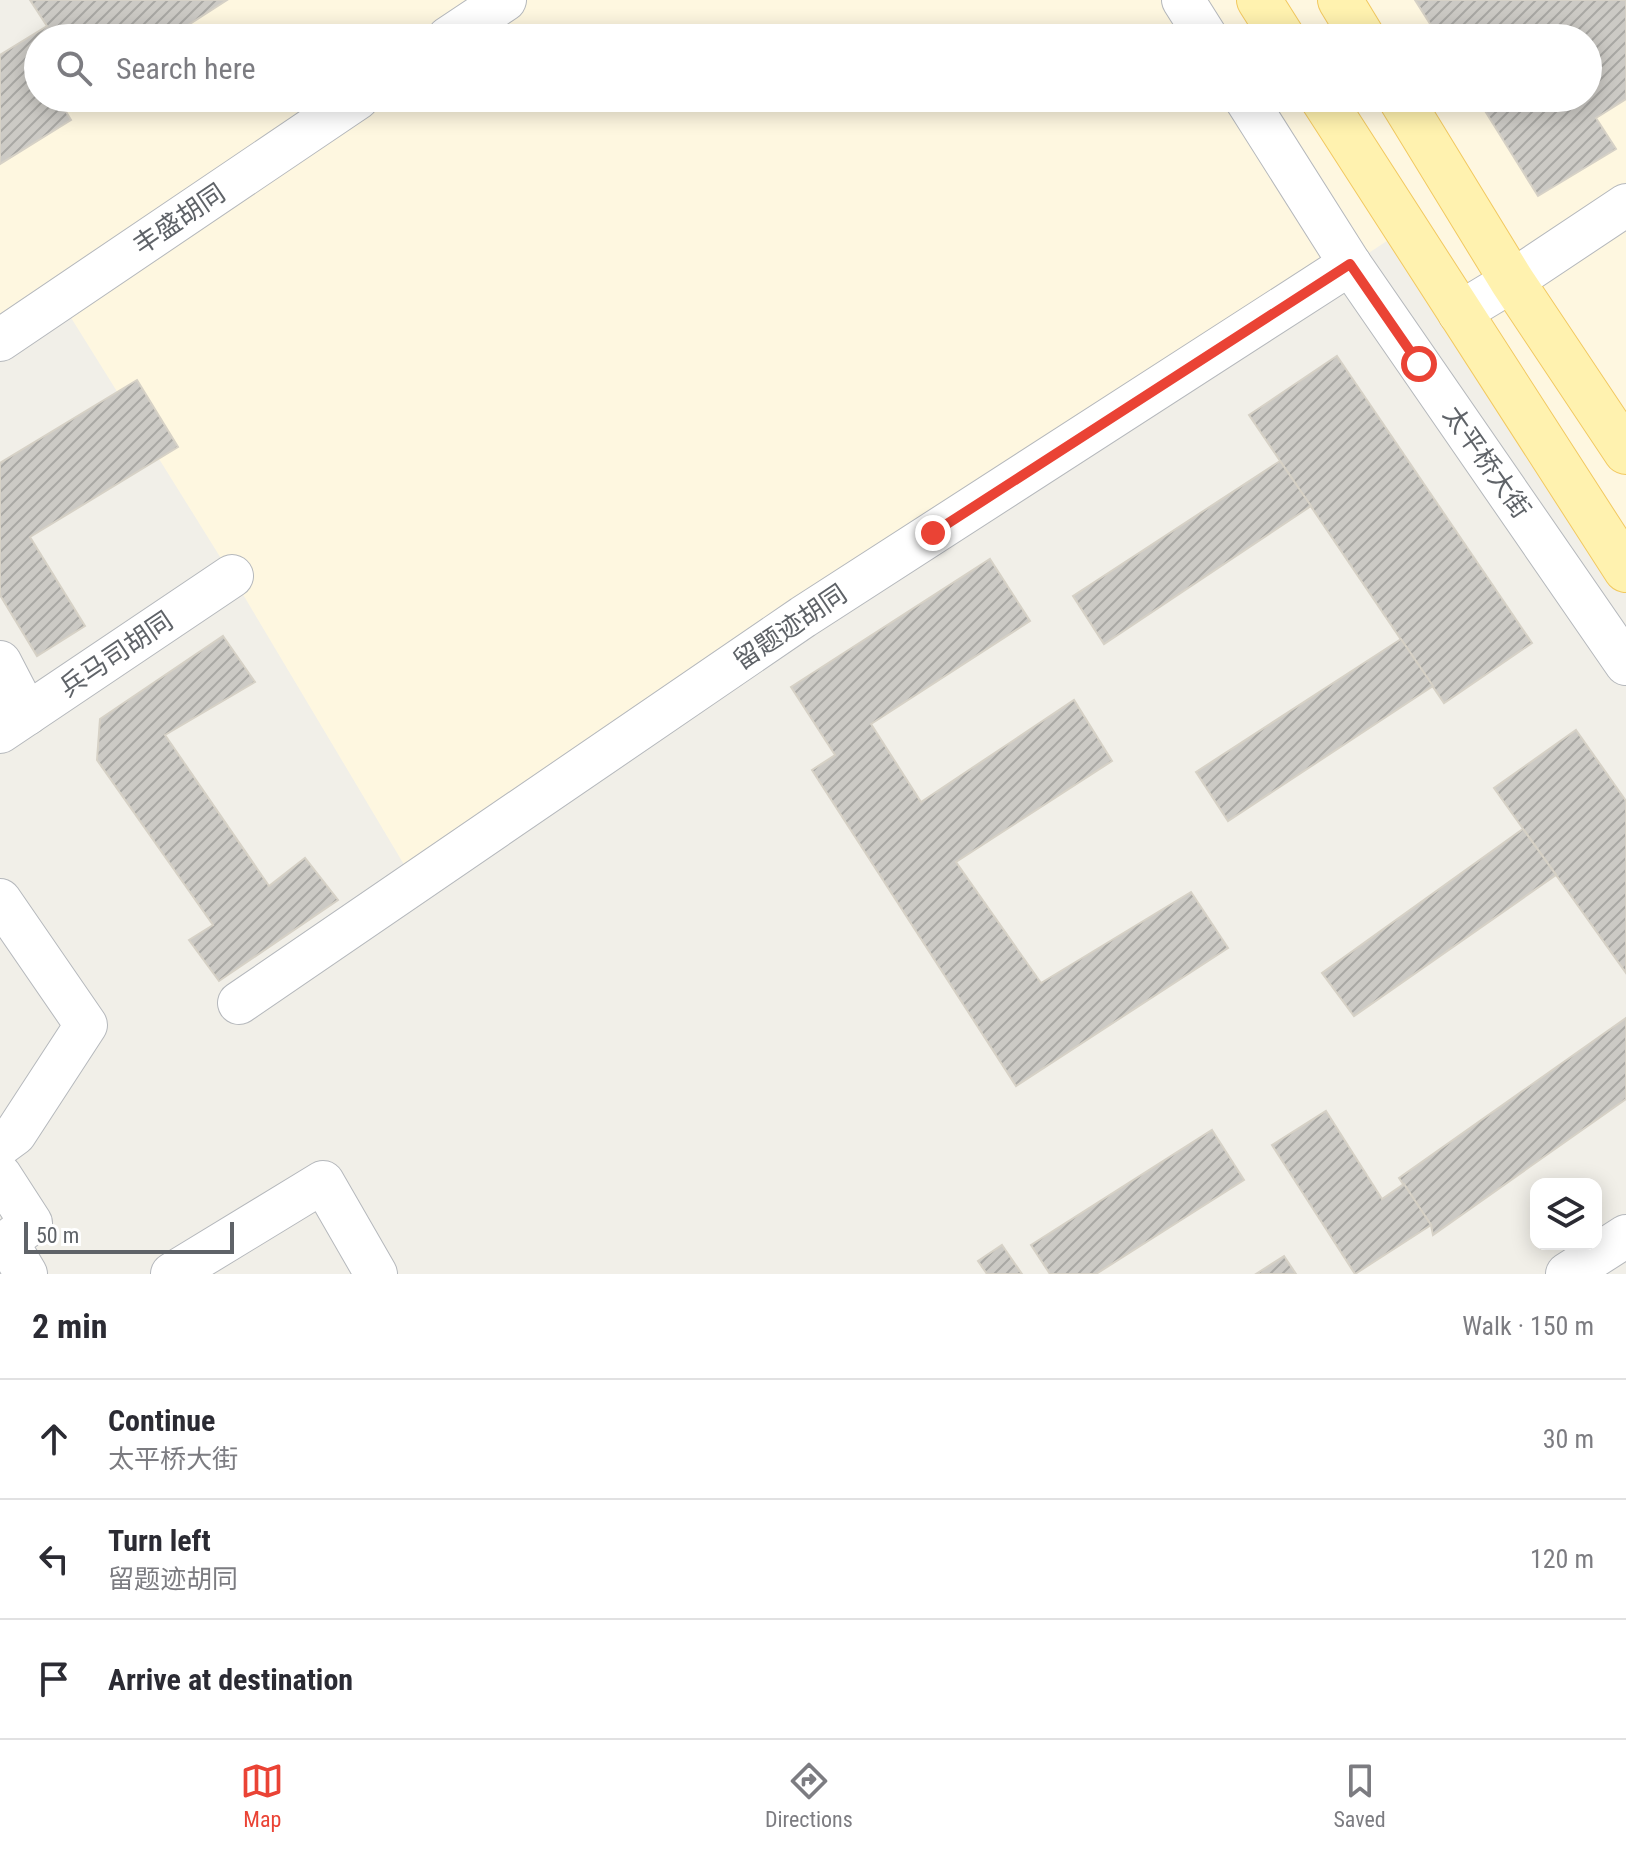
<!DOCTYPE html>
<html lang="en">
<head>
<meta charset="utf-8">
<style>
  body { margin:0; font-family:"Roboto Condensed","Noto Sans SC",sans-serif; background:#f2f2f3; color:#2b2b33 }
  .controls { position:absolute; right:24px; bottom:24px; display:grid; overflow:hidden; border-radius:16px; box-shadow:0 4px 20px #0003 }
  .controls button { width:72px; height:72px; display:grid; place-items:center; padding:0; border:0; border-bottom:2px solid #e1e1e2; background:#fff; color:#2b2b33; font:40px sans-serif }
  .scale { position:absolute; left:24px; bottom:20px; width:210px; box-sizing:border-box; padding-left:8px; border:4px solid #5f6368; border-top:0; font-size:22px; line-height:28px; white-space:nowrap; color:#5f6368; -webkit-text-stroke:6px #fff; paint-order:stroke }
  .stop { position:absolute; width:24px; height:24px; margin:-18px; border:6px solid #ea4335; border-radius:50%; background:#fff }
  .stop.end { background:#ea4335; border-color:#fff; box-shadow:0 2px 8px #0008 }
  .list { margin:0; padding:0; list-style:none }
  h2 { display:flex; justify-content:space-between; align-items:center; height:104px; margin:0; padding:0 32px; font-size:34px }
  h2 small { font-size:26px; font-weight:400; color:#7c7c81 }
  .list li { display:grid; grid-template-columns:52px 1fr auto; gap:24px; align-items:center; box-sizing:border-box; height:120px; padding:0 32px; border-top:2px solid #e1e1e2 }
  .list b { display:block; font-size:30px; white-space:nowrap }
  .list p { margin:0; font-size:26px; white-space:nowrap; color:#7c7c81 }
  .list em { font-size:26px; font-style:normal; color:#7c7c81 }
  .icon { flex:none; width:44px; height:44px; fill:none; stroke:currentColor; stroke-width:2; stroke-linecap:round; stroke-linejoin:round }
  .map { position:relative; flex:none; width:1626px; height:1274px; overflow:hidden }
  .search { position:absolute; background:#fff; box-shadow:0 4px 20px #0003; left:24px; right:24px; top:24px; height:88px; display:flex; align-items:center; gap:20px; box-sizing:border-box; padding:0 28px; border-radius:44px; color:#7c7c81; font-size:30px }
  .sheet { height:464px; background:#fff }
  nav { display:flex; justify-content:space-around; align-items:center; box-sizing:border-box; height:112px; border-top:2px solid #e1e1e2; background:#fff; font-size:22px; color:#7c7c81 }
  nav a { display:grid; justify-items:center; gap:4px }
  nav .on { color:#ea4335 }
  .map>svg:first-child { display:block }
</style>
</head>
<body>
<div class="map">
<svg width="1626" height="1274" viewBox="0 0 1626 1274">
  <defs>
    <pattern id="building-hatch" width="6" height="6" patternUnits="userSpaceOnUse" patternTransform="scale(2)"><rect width="6" height="6" fill="#cccac5"/><path d="M-1 1l2-2M0 6l6-6M5 7l2-2" fill="none" stroke="#a9a8a4"/></pattern>
  </defs>
  <rect width="100%" height="100%" fill="#f1efe8"/>
  <path fill="#fef7e0" fill-rule="evenodd" d="M32 0H1626V571L1405 229 415 883 232 576 60 300 0 340V55L46 26ZM38 38H1588V98H38Z"/>
  <g fill="url(#building-hatch)" stroke="#d6d1c6" stroke-width="2">
    <polygon points="30,0 227,0 168,38 38,38 38,98 73,98 62,105 71,120 0,164 0,55 47,26"/>
    <polygon points="1415,0 1626,0 1626,99 1596,118 1616,149 1538,196 1477,98 1588,98 1588,38 1439,38"/>
    <polygon points="1337,356 1532,643 1444,703 1249,415"/>
    <polygon points="137,380 178,447 30,537 85,626 37,656 0,595 0,463"/>
    <polygon points="1280,461 1311,506 1104,644 1073,596"/>
    <polygon points="990,559 1030,621 871,724 921,802 1074,700 1112,761 956,862 1041,983 1191,892 1228,948 1016,1086 812,770 835,755 791,687"/>
    <polygon points="223,636 255,682 165,735 269,886 305,858 338,900 219,981 189,940 213,925 97,760 100,719"/>
    <polygon points="1401,639 1433,686 1228,821 1196,772"/>
    <polygon points="1576,730 1626,801 1626,973 1494,788"/>
    <polygon points="1523,829 1556,875 1354,1016 1322,973"/>
    <polygon points="1626,1018 1626,1099 1433,1235 1431,1225 1399,1178"/>
    <polygon points="1326,1111 1382,1199 1404,1184 1431,1225 1355,1274 1272,1145"/>
    <polygon points="1212,1130 1244,1180 1096,1274 1050,1274 1031,1245"/>
    <polygon points="1002,1245 1022,1274 987,1274 978,1261"/>
    <polygon points="1284,1256 1296,1274 1256,1274"/>
  </g>
  <g fill="none" stroke-linecap="round" stroke-linejoin="round">
    <g stroke="#b5b8bc" stroke-width="44">
      <g id="minor">
        <polyline points="1183,0 1207,38"/>
        <polyline points="448,38 505,0"/>
        <polyline points="1245,98 1350,264 1626,664"/>
        <polyline points="1459,313 1512,281 1626,205"/>
        <polyline points="0,340 358,98"/>
        <polyline points="0,662 27,714"/>
        <polyline points="0,732 232,576"/>
        <polyline points="0,900 86,1025 15,1134 0,1145"/>
        <polyline points="239,1003 803,617 1350,264"/>
        <polyline points="0,1175 31,1223 7,1242 26,1274"/>
        <polyline points="172,1274 323,1182 376,1274"/>
        <polyline points="1567,1274 1626,1236"/>
      </g>
    </g>
    <g stroke="#f2c960" stroke-width="46">
      <g id="major">
        <polyline points="1259,0 1283,38"/>
        <polyline points="1340,0 1363,38"/>
        <polyline points="1322,98 1626,570"/>
        <polyline points="1400,98 1512,281 1626,452"/>
      </g>
    </g>
    <use href="#minor" stroke="#fff" stroke-width="42"/>
    <use href="#major" stroke="#fff2af" stroke-width="44"/>
  </g>
  <g fill="none" stroke-linecap="round" stroke-linejoin="round">
    <polyline stroke="#ea4335" stroke-width="10" points="933,533 1350,264 1419,364"/>
  </g>
  <g text-anchor="middle" dominant-baseline="central" stroke-width="6" stroke-linejoin="round" paint-order="stroke">
    <g font-size="26" fill="#5f6368" stroke="#fff">
      <text transform="translate(179 219) rotate(-34)">丰盛胡同</text>
      <text transform="translate(1487 462) rotate(55)">太平桥大街</text>
      <text transform="translate(790 627) rotate(-34)">留题迹胡同</text>
      <text transform="translate(116 654) rotate(-34)">兵马司胡同</text>
    </g>
  </g>
</svg>
<div class="controls">
<button><svg class="icon" aria-label="layers" viewBox="0 0 24 24"><path d="M12 4l9 5-9 5-9-5zM3 14l9 5 9-5"/></svg></button>
</div>
<div class="scale">50 m</div>
<div class="stop" style="left:1419px;top:364px"></div>
<div class="stop end" style="left:933px;top:533px"></div>
<div class="search"><svg class="icon" aria-label="search" viewBox="0 0 24 24"><circle cx="10" cy="10" r="6"/><path d="M15 15l6 6"/></svg>Search here</div>
</div>
<section class="sheet">
<h2>2 min<small>Walk · 150 m</small></h2>
<ul class="list">
<li><svg class="icon" aria-label="ahead" viewBox="0 0 24 24"><path d="M12 20V5M6 11l6-6 6 6"/></svg><div><b>Continue</b><p>太平桥大街</p></div><em>30 m</em></li>
<li><svg class="icon" aria-label="left" viewBox="0 0 24 24"><path d="M17 20v-9H6M10 6l-5 5 5 5"/></svg><div><b>Turn left</b><p>留题迹胡同</p></div><em>120 m</em></li>
<li><svg class="icon" aria-label="arrive" viewBox="0 0 24 24"><path d="M6 21V4h12l-3 4 3 4H6"/></svg><div><b>Arrive at destination</b></div></li>
</ul>
</section>
<nav>
<a class="on"><svg class="icon" aria-label="map" viewBox="0 0 24 24"><path d="M3 6l6-2 6 2 6-2v14l-6 2-6-2-6 2zM9 4v14M15 6v14"/></svg>Map</a>
<a><svg class="icon" aria-label="directions" viewBox="0 0 24 24"><path d="M12 3l9 9-9 9-9-9zM9 14v-3h6M13 9l2 2-2 2"/></svg>Directions</a>
<a><svg class="icon" aria-label="saved" viewBox="0 0 24 24"><path d="M7 4h10v16l-5-4-5 4z"/></svg>Saved</a>
</nav>
</body>
</html>
